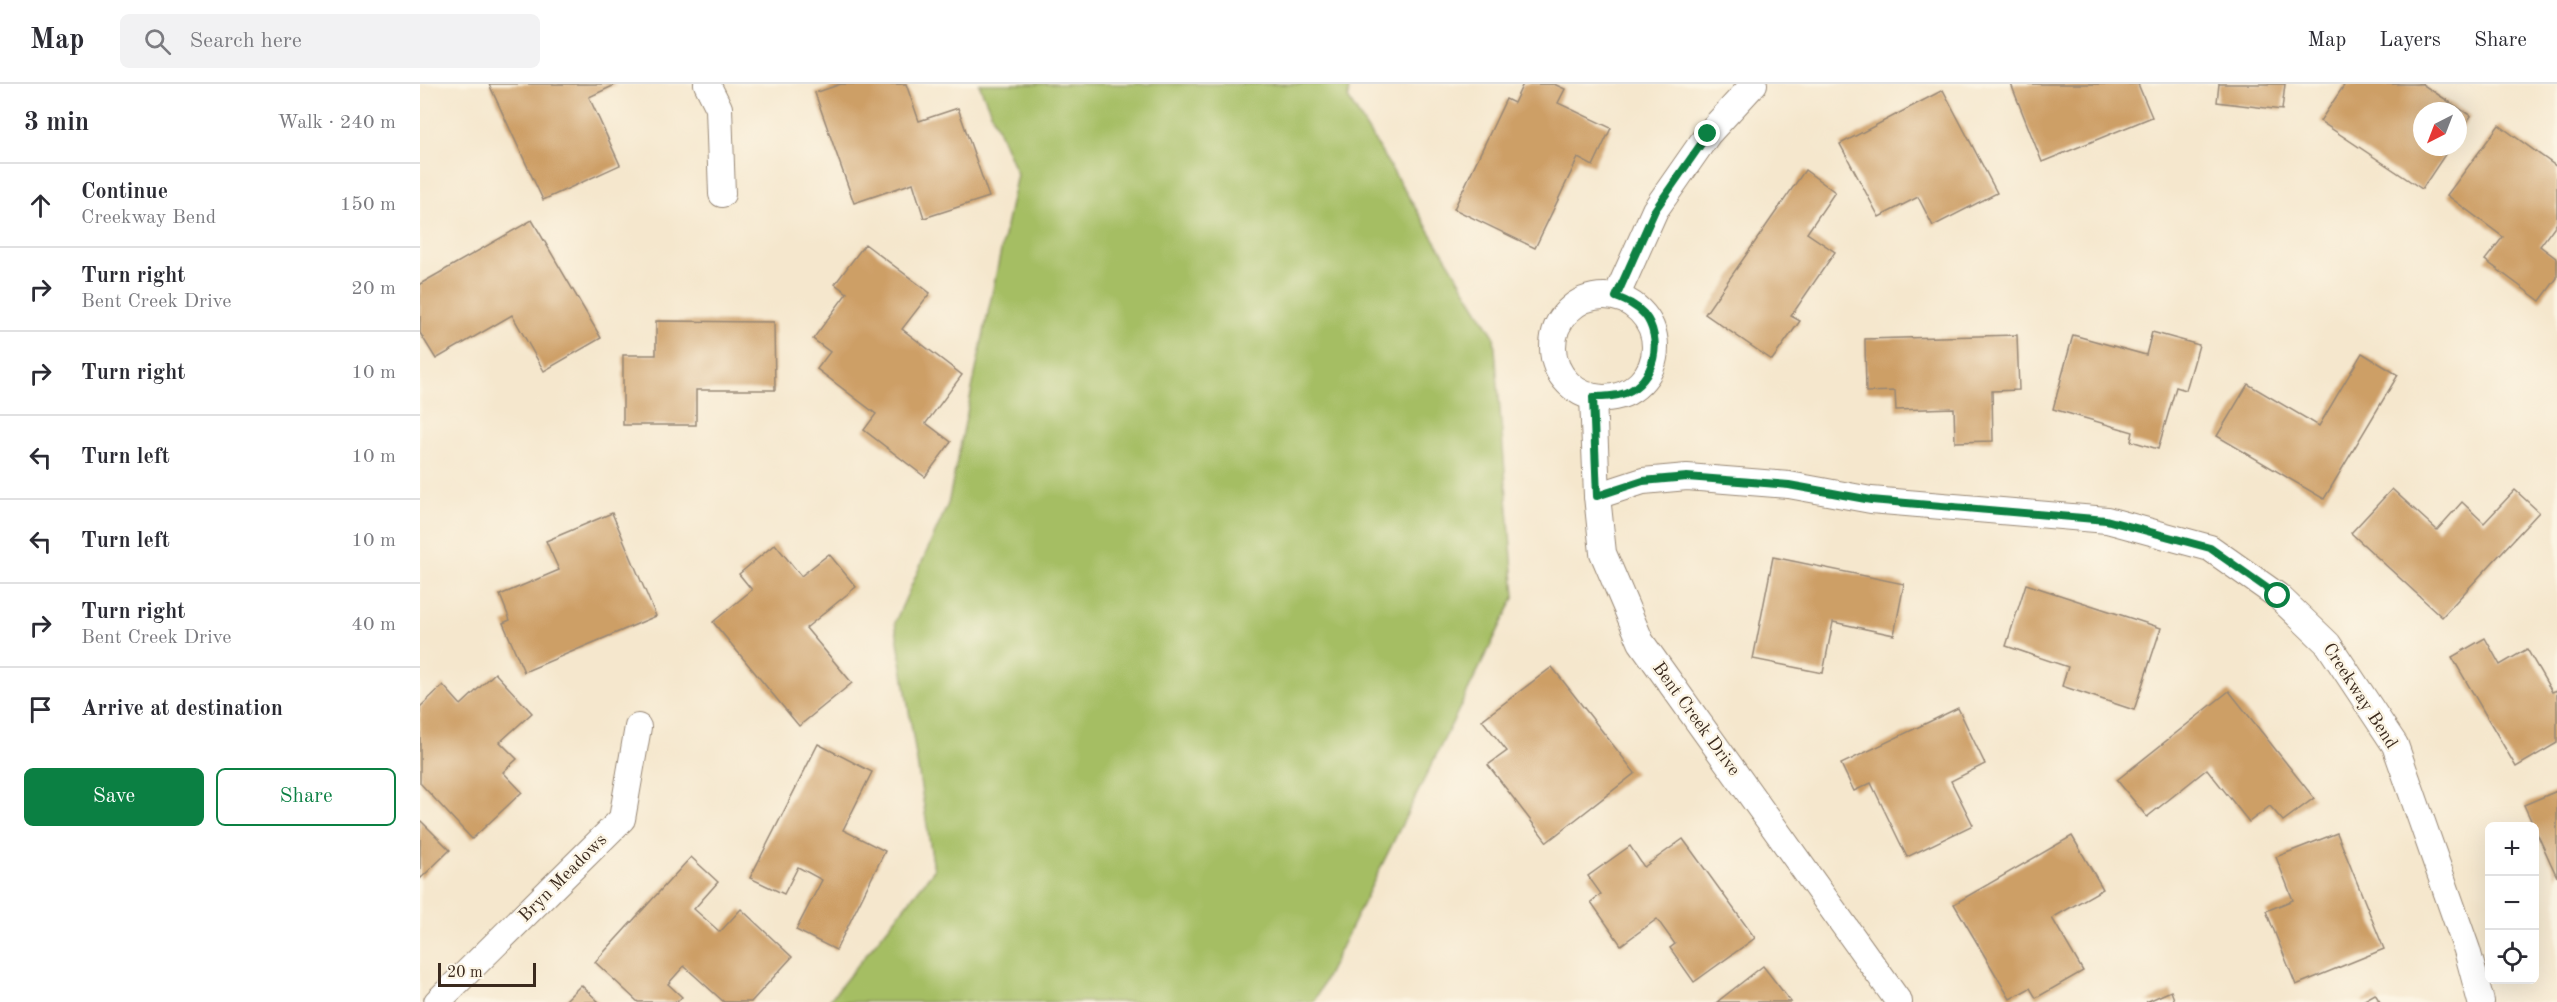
<!DOCTYPE html>
<html lang="en">
<head>
<meta charset="utf-8">
<style>
  body { margin:0; font-family:"Old Standard TT",serif; background:#f2f2f3; color:#2b2b33 }
  .controls { position:absolute; right:18px; bottom:18px; display:grid; overflow:hidden; border-radius:9px; box-shadow:0 6px 24px #0002 }
  .controls button { width:54px; height:54px; display:grid; place-items:center; padding:0; border:0; border-bottom:2px solid #e1e1e2; background:#fff; color:#2b2b33; font:30px sans-serif }
  .compass { position:absolute; left:1993px; top:18px; width:54px; height:54px; border-radius:50%; background:#fff; box-shadow:0 6px 24px #0002; rotate:222deg }
  .scale { position:absolute; left:18px; bottom:15px; width:98px; box-sizing:border-box; padding-left:6px; border:3px solid #3b2a1e; border-top:0; font-size:16px; line-height:21px; white-space:nowrap; color:#3b2a1e; -webkit-text-stroke:4px #fcf5e5; paint-order:stroke }
  .stop { position:absolute; width:18px; height:18px; margin:-14px; border:4px solid #0b8043; border-radius:50%; background:#fff }
  .stop.end { background:#0b8043; border-color:#fff; box-shadow:0 2px 6px #0008 }
  .list { margin:0; padding:0; list-style:none }
  h2 { display:flex; justify-content:space-between; align-items:center; height:78px; margin:0; padding:0 24px; font-size:26px }
  h2 small { font-size:20px; font-weight:400; color:#7c7c81 }
  .list li { display:grid; grid-template-columns:39px 1fr auto; gap:18px; align-items:center; box-sizing:border-box; height:84px; padding:0 24px; border-top:2px solid #e1e1e2 }
  .list b { display:block; font-size:22px; white-space:nowrap }
  .list p { margin:0; font-size:20px; white-space:nowrap; color:#7c7c81 }
  .list em { font-size:20px; font-style:normal; color:#7c7c81 }
  .actions { display:flex; gap:12px; padding:18px 24px }
  .actions a { flex:1; padding:14px 0; border:2px solid #0b8043; border-radius:9px; text-align:center; font-size:21px; color:#0b8043 }
  .actions .main { background:#0b8043; color:#fff }
  .icon { flex:none; width:33px; height:33px; fill:none; stroke:currentColor; stroke-width:2; stroke-linecap:round; stroke-linejoin:round }
  .map { position:relative; flex:none; width:2137px; height:918px; overflow:hidden }
  header { display:flex; align-items:center; gap:36px; box-sizing:border-box; height:84px; padding:0 30px; background:#fff; border-bottom:2px solid #e1e1e2 }
  header strong { font-size:28px }
  nav { display:flex; gap:33px; margin-inline-start:auto; font-size:21px }
  .search { width:420px; height:54px; background:#f2f2f3; display:flex; align-items:center; gap:15px; box-sizing:border-box; padding:0 21px; border-radius:9px; color:#7c7c81; font-size:22px }
  main { display:flex }
  aside { flex:1; background:#fff }
  .map>svg:first-child { display:block }
</style>
</head>
<body>
<header>
<strong>Map</strong>
<div class="search"><svg class="icon" aria-label="search" viewBox="0 0 24 24"><circle cx="10" cy="10" r="6"/><path d="M15 15l6 6"/></svg>Search here</div>
<nav><a>Map</a><a>Layers</a><a>Share</a></nav>
</header>
<main>
<aside>
<h2>3 min<small>Walk · 240 m</small></h2>
<ul class="list">
<li><svg class="icon" aria-label="ahead" viewBox="0 0 24 24"><path d="M12 20V5M6 11l6-6 6 6"/></svg><div><b>Continue</b><p>Creekway Bend</p></div><em>150 m</em></li>
<li><svg class="icon" aria-label="right" viewBox="0 0 24 24"><path d="M7 20v-9h11M14 6l5 5-5 5"/></svg><div><b>Turn right</b><p>Bent Creek Drive</p></div><em>20 m</em></li>
<li><svg class="icon" aria-label="right" viewBox="0 0 24 24"><path d="M7 20v-9h11M14 6l5 5-5 5"/></svg><div><b>Turn right</b></div><em>10 m</em></li>
<li><svg class="icon" aria-label="left" viewBox="0 0 24 24"><path d="M17 20v-9H6M10 6l-5 5 5 5"/></svg><div><b>Turn left</b></div><em>10 m</em></li>
<li><svg class="icon" aria-label="left" viewBox="0 0 24 24"><path d="M17 20v-9H6M10 6l-5 5 5 5"/></svg><div><b>Turn left</b></div><em>10 m</em></li>
<li><svg class="icon" aria-label="right" viewBox="0 0 24 24"><path d="M7 20v-9h11M14 6l5 5-5 5"/></svg><div><b>Turn right</b><p>Bent Creek Drive</p></div><em>40 m</em></li>
<li><svg class="icon" aria-label="arrive" viewBox="0 0 24 24"><path d="M6 21V4h12l-3 4 3 4H6"/></svg><div><b>Arrive at destination</b></div></li>
</ul>
<div class="actions"><a class="main">Save</a><a>Share</a></div>
</aside>
<div class="map">
<svg width="2137" height="918" viewBox="0 0 2137 918">
  <rect width="100%" height="100%" fill="#fcf5e5"/>
  <filter id="ink" filterUnits="userSpaceOnUse"><feTurbulence type="fractalNoise" baseFrequency=".0167" numOctaves="2"/><feDisplacementMap in="SourceGraphic" scale="12" xChannelSelector="R" yChannelSelector="G"/><feConvolveMatrix kernelMatrix="1 2 1 2 8 2 1 2 1" color-interpolation-filters="sRGB"/></filter>
  <filter id="wash" filterUnits="userSpaceOnUse"><feTurbulence type="fractalNoise" baseFrequency=".008" numOctaves="4" result="noise"/><feDisplacementMap in="SourceGraphic" scale="24" xChannelSelector="R" yChannelSelector="G"/><feGaussianBlur stdDeviation="1.35" result="paint"/><feColorMatrix in="noise" values="0 0 0 0 0 0 0 0 0 0 0 0 0 0 0 0 0 1.4 0 .05"/><feComposite in="paint" operator="in"/></filter>
  <g filter="url(#wash)">
    <rect width="100%" height="100%" fill="#f5e7cd"/>
    <polygon fill="#a5be63" stroke="#707440" stroke-width="1.5" points="559,0 929,0 928,14 1074,252 1095,512 894,918 408,918 514,786 475,538 528,420 597,90"/>
    <g id="blocks">
      <g fill="#cd9f66">
        <polygon points="69,0 197,0 169,13 200,81 123,116"/>
        <polygon points="421,0 486,0 499,37 538,24 569,113 504,134 493,99 434,119 395,9"/>
        <polygon points="1103,0 1134,0 1145,5 1138,19 1191,44 1173,82 1158,74 1115,164 1034,125 1086,15 1094,19"/>
        <polygon points="1591,0 1718,0 1732,33 1622,78"/>
        <polygon points="1799,0 1865,0 1862,26 1797,18"/>
        <polygon points="1925,0 2002,0 2051,32 2038,51 2038,27 2002,27 2002,63 2030,63 2002,105 1900,37"/>
        <polygon points="1523,6 1577,109 1513,142 1498,113 1459,133 1420,60"/>
        <polygon points="2079,41 2137,83 2137,139 2120,162 2137,175 2137,194 2120,217 2065,176 2083,153 2027,111"/>
        <polygon points="1385,86 1415,108 1387,149 1415,168 1371,232 1380,237 1352,276 1285,230"/>
        <polygon points="112,136 181,254 124,287 92,231 16,275 0,249 0,200"/>
        <polygon points="445,160 510,209 482,245 542,291 506,339 531,358 505,393 444,346 456,330 397,285 410,268 393,255 427,209 415,200"/>
        <polygon points="236,237 354,238 355,306 276,306 276,341 203,341 203,271 236,271"/>
        <polygon points="1732,248 1779,261 1766,306 1756,303 1738,365 1711,357 1713,348 1633,325 1653,251 1726,271"/>
        <polygon points="1597,251 1599,306 1572,307 1573,357 1535,358 1534,324 1476,326 1475,307 1446,308 1445,255"/>
        <polygon points="1942,269 1978,291 1904,415 1797,352 1828,300 1899,342"/>
        <polygon points="1972,405 2017,446 2042,418 2064,439 2095,406 2119,428 2022,533 1931,449"/>
        <polygon points="192,429 236,532 104,588 83,539 90,536 80,511 139,486 126,457"/>
        <polygon points="355,460 381,492 409,470 436,503 386,544 432,599 379,642 293,538 332,506 319,490"/>
        <polygon points="1353,473 1484,500 1474,551 1413,538 1403,589 1333,575"/>
        <polygon points="1606,500 1741,544 1714,626 1642,602 1648,583 1586,562"/>
        <polygon points="2065,554 2080,581 2107,565 2132,608 2137,606 2137,659 2096,683 2032,573"/>
        <polygon points="1132,583 1215,689 1127,758 1068,681 1087,667 1062,636"/>
        <polygon points="75,589 112,629 80,658 97,675 83,688 102,708 52,755 0,699 0,623 23,601 41,621"/>
        <polygon points="1809,607 1894,714 1863,737 1850,722 1829,738 1787,685 1727,733 1697,696"/>
        <polygon points="1538,624 1565,680 1531,697 1553,741 1487,773 1451,699 1434,707 1421,680"/>
        <polygon points="398,660 452,688 423,746 465,767 416,866 376,846 402,796 378,783 364,810 330,794"/>
        <polygon points="2137,707 2137,793 2104,721"/>
        <polygon points="0,736 30,766 0,795"/>
        <polygon points="1917,749 1964,865 1876,901 1846,827 1873,816 1856,773"/>
        <polygon points="1652,752 1683,805 1632,834 1663,887 1616,914 1610,904 1590,915 1534,820"/>
        <polygon points="1263,755 1335,854 1274,898 1250,864 1255,860 1237,835 1201,861 1171,818 1181,810 1168,792 1210,762 1224,783"/>
        <polygon points="271,773 298,798 274,825 300,848 321,825 372,873 331,918 304,918 264,882 248,900 262,913 257,918 218,918 175,878"/>
        <polygon points="1343,882 1371,918 1297,918"/>
        <polygon points="161,901 179,918 144,918"/>
        <polygon points="1751,907 1755,918 1726,918"/>
        <polygon points="1955,910 1960,918 1941,918"/>
      </g>
    </g>
  </g>
  <g filter="url(#ink)">
    <use href="#blocks" fill-opacity="0" stroke="#988876" stroke-width="1.5"/>
    <g fill="none" stroke-linecap="round" stroke-linejoin="round">
      <g stroke="#988876" stroke-width="28">
        <g id="minor">
          <polyline points="287,0 299,24 302,110"/>
          <circle cx="1184" cy="263" r="51"/>
          <polyline points="1196,213 1235,126 1288,50 1334,0"/>
          <polyline points="1173,313 1177,412 1183,469 1221,558 1479,918"/>
          <polyline points="1177,412 1223,397 1267,393 1369,401 1451,416 1687,436 1790,464 1858,512 1908,560 1975,661 2047,866 2061,918"/>
          <polyline points="17,918 202,735 218,643"/>
        </g>
      </g>
      <use href="#minor" stroke="#fff" stroke-width="26"/>
    </g>
  </g>
  <g fill="none" stroke-linecap="round" stroke-linejoin="round" filter="url(#ink)">
    <path stroke="#0b8043" stroke-width="8" d="M1288 50 1235 126 1196 213C1206 217 1216 221 1224 230 1244 254 1235 298 1205 309 1194 313 1184 313 1173 313L1177 412 1223 397 1267 393 1369 401 1451 416 1686 436 1790 464 1858 512"/>
  </g>
  <g text-anchor="middle" dominant-baseline="central" stroke-width="5" stroke-linejoin="round" paint-order="stroke">
    <g font-size="18" fill="#3b2a1e" stroke="#fcf5e5">
      <text transform="translate(1940 612) rotate(57)">Creekway Bend</text>
      <text transform="translate(1276 635) rotate(54)">Bent Creek Drive</text>
      <text transform="translate(143 794) rotate(-45)">Bryn Meadows</text>
    </g>
  </g>
</svg>
<div class="controls">
<button>+</button>
<button>−</button>
<button><svg class="icon" aria-label="locate" viewBox="0 0 24 24"><circle cx="12" cy="12" r="6"/><path d="M12 2v4M12 18v4M2 12h4M18 12h4"/></svg></button>
</div>
<svg class="compass" viewBox="-18 -18 36 36"><path d="M0-13l5 13h-10z" fill="#e53935"/><path d="M0 13l5-13h-10z" fill="#7c7c81"/></svg>
<div class="scale">20 m</div>
<div class="stop" style="left:1858px;top:512px"></div>
<div class="stop end" style="left:1288px;top:50px"></div>
</div>
</main>
</body>
</html>
